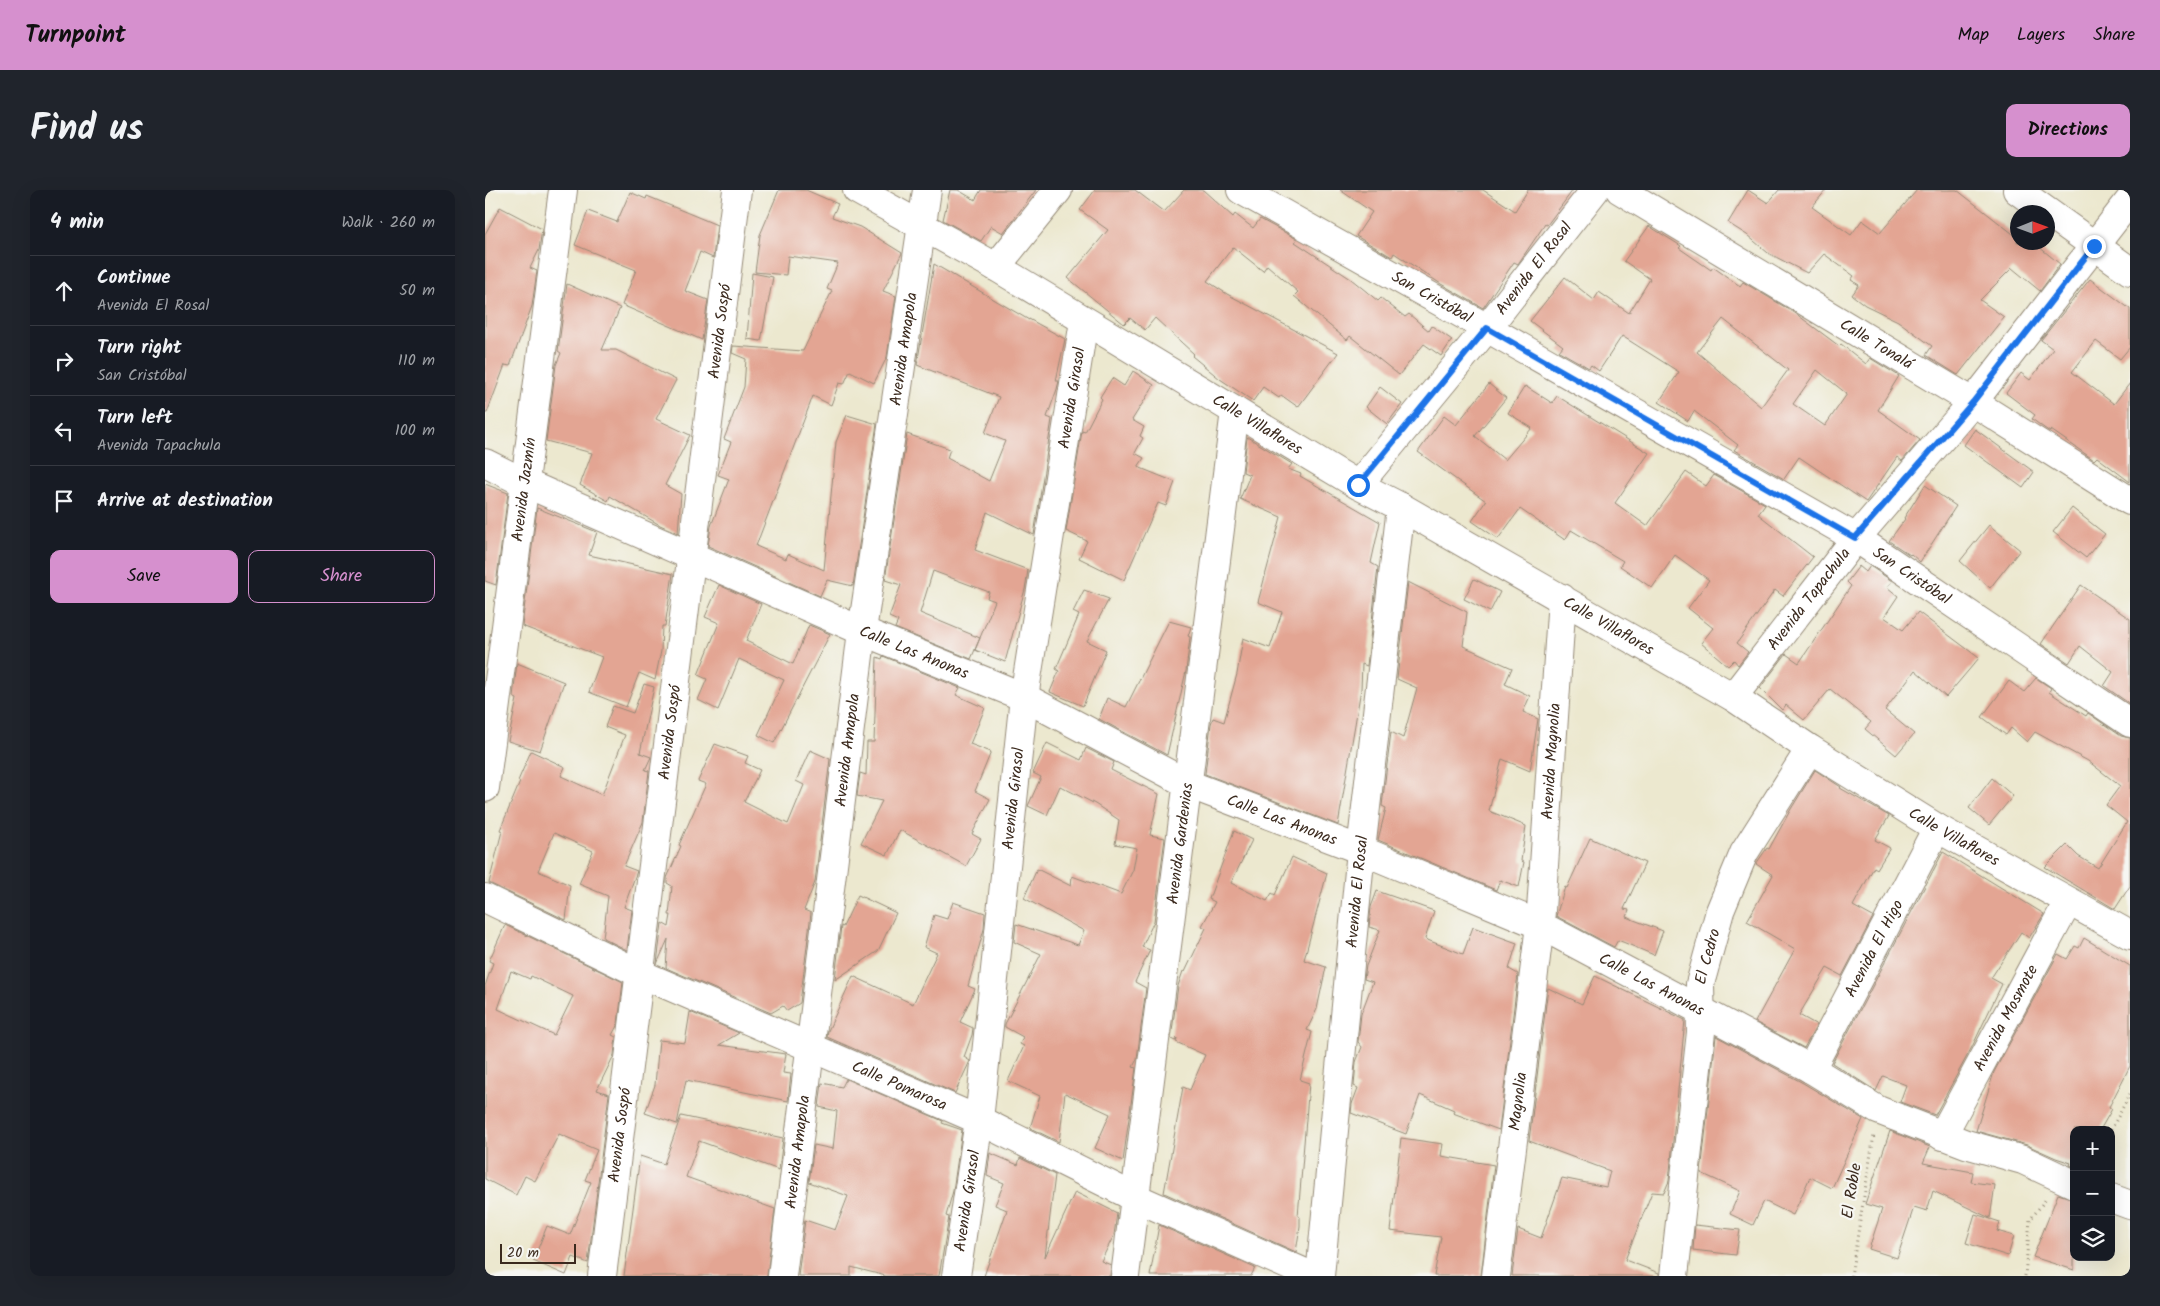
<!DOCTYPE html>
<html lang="en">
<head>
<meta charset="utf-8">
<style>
  body { margin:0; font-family:Kalam,sans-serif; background:#20242c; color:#f1f3f6 }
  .controls { position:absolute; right:15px; bottom:15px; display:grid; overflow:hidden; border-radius:10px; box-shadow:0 5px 20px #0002 }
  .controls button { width:45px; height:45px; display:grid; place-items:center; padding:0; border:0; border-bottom:1px solid #363941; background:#171b24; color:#f1f3f6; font:25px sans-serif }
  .compass { position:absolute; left:1525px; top:15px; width:45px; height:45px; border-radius:50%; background:#171b24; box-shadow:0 5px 20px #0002; rotate:89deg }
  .scale { position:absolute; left:15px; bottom:12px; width:76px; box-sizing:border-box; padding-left:5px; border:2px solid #3b2a1e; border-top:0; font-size:14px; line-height:18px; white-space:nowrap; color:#3b2a1e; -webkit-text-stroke:4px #f6f6f2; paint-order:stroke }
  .stop { position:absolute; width:15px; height:15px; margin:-11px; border:4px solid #1a73e8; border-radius:50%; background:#fff }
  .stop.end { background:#1a73e8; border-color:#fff; box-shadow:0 1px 5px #0008 }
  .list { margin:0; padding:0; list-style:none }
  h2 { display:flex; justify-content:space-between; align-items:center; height:65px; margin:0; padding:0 20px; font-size:21px }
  h2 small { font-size:16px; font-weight:400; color:#9ea1a6 }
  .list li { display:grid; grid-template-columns:32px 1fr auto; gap:15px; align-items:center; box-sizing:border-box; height:70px; padding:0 20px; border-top:1px solid #363941 }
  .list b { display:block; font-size:19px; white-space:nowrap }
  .list p { margin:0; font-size:16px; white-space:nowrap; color:#9ea1a6 }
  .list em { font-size:16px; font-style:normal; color:#9ea1a6 }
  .actions { display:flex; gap:10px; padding:15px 20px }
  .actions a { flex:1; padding:11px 0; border:1px solid #d690ce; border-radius:10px; text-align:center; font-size:18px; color:#d690ce }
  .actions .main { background:#d690ce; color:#111 }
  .icon { flex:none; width:28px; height:28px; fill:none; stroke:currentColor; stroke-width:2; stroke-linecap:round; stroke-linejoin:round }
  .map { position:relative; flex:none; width:1645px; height:1086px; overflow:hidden; border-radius:10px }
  header { display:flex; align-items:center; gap:30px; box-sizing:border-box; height:70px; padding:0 25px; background:#d690ce; color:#111 }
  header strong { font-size:24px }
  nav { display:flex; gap:28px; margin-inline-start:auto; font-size:18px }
  .intro { display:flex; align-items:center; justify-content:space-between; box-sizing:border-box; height:120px; padding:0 30px }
  h1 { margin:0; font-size:35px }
  .button { padding:12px 22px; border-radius:10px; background:#d690ce; color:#111; font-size:18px; font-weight:700 }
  main { display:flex; gap:30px; padding:0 30px }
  aside { flex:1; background:#171b24; border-radius:10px; box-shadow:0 5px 20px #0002 }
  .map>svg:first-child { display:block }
</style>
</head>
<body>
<header>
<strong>Turnpoint</strong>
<nav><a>Map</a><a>Layers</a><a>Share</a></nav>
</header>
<div class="intro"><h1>Find us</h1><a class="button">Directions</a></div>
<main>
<aside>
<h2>4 min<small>Walk · 260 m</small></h2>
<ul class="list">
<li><svg class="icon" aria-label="ahead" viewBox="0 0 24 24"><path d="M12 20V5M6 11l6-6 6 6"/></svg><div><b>Continue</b><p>Avenida El Rosal</p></div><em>50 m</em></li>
<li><svg class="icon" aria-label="right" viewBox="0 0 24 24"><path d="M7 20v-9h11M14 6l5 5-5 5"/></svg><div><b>Turn right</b><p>San Cristóbal</p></div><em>110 m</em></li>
<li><svg class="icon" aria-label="left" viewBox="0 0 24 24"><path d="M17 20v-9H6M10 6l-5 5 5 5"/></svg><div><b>Turn left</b><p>Avenida Tapachula</p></div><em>100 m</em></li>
<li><svg class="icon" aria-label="arrive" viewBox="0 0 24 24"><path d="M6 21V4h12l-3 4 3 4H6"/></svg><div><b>Arrive at destination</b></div></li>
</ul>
<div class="actions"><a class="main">Save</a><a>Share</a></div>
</aside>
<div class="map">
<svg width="1645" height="1086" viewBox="0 0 1645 1086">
  <rect width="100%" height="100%" fill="#f6f6f2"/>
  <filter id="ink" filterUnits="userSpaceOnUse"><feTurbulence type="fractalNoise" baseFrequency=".02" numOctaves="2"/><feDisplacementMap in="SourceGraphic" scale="10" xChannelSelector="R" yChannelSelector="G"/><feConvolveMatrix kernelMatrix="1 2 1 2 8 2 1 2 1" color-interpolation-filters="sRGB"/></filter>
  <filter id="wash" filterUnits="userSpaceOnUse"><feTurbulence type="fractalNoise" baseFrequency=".0096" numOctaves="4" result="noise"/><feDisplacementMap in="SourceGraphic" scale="20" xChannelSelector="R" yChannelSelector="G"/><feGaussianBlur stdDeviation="1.12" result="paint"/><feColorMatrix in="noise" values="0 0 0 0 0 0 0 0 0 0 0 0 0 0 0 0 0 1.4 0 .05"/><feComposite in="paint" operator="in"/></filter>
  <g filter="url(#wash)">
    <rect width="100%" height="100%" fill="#ece8cf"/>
    <g id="blocks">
      <g fill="#e3a593" fill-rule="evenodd">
        <polygon points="294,0 321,0 353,14 347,27 375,37 417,63 398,101 411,106 402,167 389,193 365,181 359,194 354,193 346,215 328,206 271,356 301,369 303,364 339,380 351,252 362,225 392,234 368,396 342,390 335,406 223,356 226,336 244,289 233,285 246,252 239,249 259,197 261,169 247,163 248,156 318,161 347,101 342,99 353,73 303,66 301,85 270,82 275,45"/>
        <polygon points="465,0 473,0 490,10 496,0 551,0 518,43 506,36 496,51 458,30"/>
        <polygon points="610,0 650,0 679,22 699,0 718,0 748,27 750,24 768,38 775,29 812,49 810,52 866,89 893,111 896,108 920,127 924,124 944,141 947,136 967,150 956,166 939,154 914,185 865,146 862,150 809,106 813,102 782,75 778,81 748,57 722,91 742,104 853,163 813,217 796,205 794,208 778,197 768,211 735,189 707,166 709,164 670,128 660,140 645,128 639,134 583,88 623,40 595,20"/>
        <polygon points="855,0 998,0 1030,21 1043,0 1088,0 1062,35 1060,34 1033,74 1029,72 998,118 956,94 909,63 907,67 871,46 887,22"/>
        <polygon points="1263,0 1283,13 1294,0 1341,0 1327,17 1366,45 1377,30 1395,43 1432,0 1472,0 1532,47 1532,52 1548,52 1575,74 1555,101 1527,78 1495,110 1519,127 1473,185 1441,165 1447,156 1413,131 1380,115 1367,105 1374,95 1366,90 1369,86 1339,64 1322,83 1283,63 1262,45 1243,33"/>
        <polygon points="145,2 161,9 162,6 232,35 228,68 215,62 200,101 223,110 217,150 137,115 151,80 90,55 103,21 132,32"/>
        <polygon points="15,17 57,39 54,60 45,78 52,81 47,116 25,176 20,175 2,223 0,223 0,44"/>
        <path d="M1164 36 1196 56 1194 58 1226 80 1228 77 1255 96 1258 92 1310 123 1354 156 1356 154 1381 174 1385 168 1414 186 1393 220 1435 250 1417 271 1412 267 1381 312 1314 267 1299 289 1249 260 1253 255 1209 221 1203 231 1174 212 1194 182 1137 146 1114 181 1106 175 1104 178 1074 161 1078 156 1045 131 1080 87 1109 110 1114 102 1144 123 1165 89 1139 71ZM1238 129 1303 180 1276 217 1212 162ZM1332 180 1362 204 1340 236 1308 214Z"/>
        <polygon points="449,74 544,130 544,129 580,149 571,191 574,191 572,199 562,227 567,229 549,345 502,322 490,360 543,380 540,399 520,472 490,460 510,411 502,408 504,402 448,381 435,423 495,448 486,469 410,438 413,431 404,427 416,395 400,390 422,244 465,259 462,268 504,291 520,251 500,243 514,207 432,175"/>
        <polygon points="267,83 288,87 276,151 262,149"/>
        <polygon points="1605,89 1645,119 1645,157 1635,169 1611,151 1587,182 1629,214 1645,193 1645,292 1612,267 1609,270 1566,240 1565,242 1559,238 1547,229 1550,225 1521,203 1536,183 1545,190 1568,159 1556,150"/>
        <polygon points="82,94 135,118 117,160 131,160 191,190 171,229 205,245 180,295 196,304 193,343 175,335 125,306 123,311 95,295 107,263 61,251 71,175 76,163 73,161"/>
        <polygon points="648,181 669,195 647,230 659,237 655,246 658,248 650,263 659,268 653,277 690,292 681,316 673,313 639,390 594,368 602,351 581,341 597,241 600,242 617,209 615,207 627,188 639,196"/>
        <polygon points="1004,194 1021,208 990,246 1020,270 1047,238 1023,223 1040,196 1067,213 1072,206 1164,263 1130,313 1162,336 1201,282 1221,296 1229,285 1280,314 1273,324 1328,367 1298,406 1290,400 1252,453 1263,462 1253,475 1249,470 1243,476 1216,453 1228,438 1203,418 1224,390 1190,365 1167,398 1135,376 1138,371 1086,340 1080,350 1035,319 1013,349 987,331 1001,311 933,262 959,226 971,235"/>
        <polygon points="895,197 917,214 902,234 881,217"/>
        <polygon points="1490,239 1549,282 1538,298 1479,255"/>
        <polygon points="762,247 807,274 803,279 816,284 815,286 895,332 886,373 893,377 882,476 877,474 876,499 853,635 720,584 726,534 728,528 739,532 752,484 758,448 785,458 797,422 773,412 796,327 755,309 765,285 758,282"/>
        <polygon points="0,294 23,303 11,395 0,391"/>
        <polygon points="1440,295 1471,316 1435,372 1426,364 1425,365 1404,351 1420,329 1419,328"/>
        <polygon points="52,318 112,342 104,365 188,384 180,436 177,436 176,461 170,490 154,483 141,517 104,502 117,467 37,436"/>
        <polygon points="1587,318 1620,344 1601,368 1568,342"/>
        <polygon points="1504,335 1535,360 1505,398 1475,371"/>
        <polygon points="1374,376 1381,382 1385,376 1407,391 1402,397 1413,406 1399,427 1418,440 1433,422 1494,468 1461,507 1430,480 1400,520 1429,544 1411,565 1380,539 1386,532 1345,499 1319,530 1301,515 1297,520 1275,498 1301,464 1314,473 1366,396 1362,392"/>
        <polygon points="989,389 1015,402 1005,422 979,409"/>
        <polygon points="923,392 982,422 978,456 1027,478 1020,494 1045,506 1038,522 1053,529 1045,581 1017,569 1004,621 1041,636 1036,671 1039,672 1034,697 1015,690 1011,700 893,650 901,618 897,616 906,542 918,548 932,498 912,489"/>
        <polygon points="234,395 276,414 261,451 308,474 324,435 345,444 289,553 273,545 299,490 254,469 233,520 213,510 222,489 213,485 234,433 220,427"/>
        <polygon points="1596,395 1645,429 1645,514 1619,496 1628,482 1595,456 1584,473 1556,454"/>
        <polygon points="599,400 624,409 602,451 621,460 598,516 565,502 574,481 571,479 594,425 588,422"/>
        <polygon points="684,431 706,437 703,446 705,447 701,481 682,565 614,529 622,508 641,517"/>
        <polygon points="398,466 475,498 471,505 500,518 485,554 506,562 490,601 505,609 487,644 496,649 481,676 415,640 402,665 376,653 397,611 372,606 375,583 381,585 382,552 389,552 392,467 397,469"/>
        <polygon points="32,473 79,492 55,561 23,551 32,509 28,507"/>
        <polygon points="1551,488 1566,498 1564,502 1601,526 1603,523 1636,546 1645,548 1645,696 1630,719 1560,677 1582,655 1593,666 1613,678 1642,632 1621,615 1635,596 1603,571 1550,542 1542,552 1526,538 1521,545 1497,527 1524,491 1539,502"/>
        <polygon points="159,494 169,497 155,563 166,567 160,580 164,581 158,632 139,676 152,681 139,717 147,720 142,760 118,748 123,706 94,694 108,661 69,643 53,681 85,695 81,730 4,693 17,641 15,640 35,592 33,591 46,561 80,577 76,586 117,605 140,545 120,537 128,516 148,523"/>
        <polygon points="562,553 596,570 601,558 629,572 626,580 674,604 665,645 680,648 669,731 657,757 665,760 650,792 661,798 652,869 648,877 651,878 638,971 610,958 625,924 580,903 574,952 545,938 555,906 523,891 539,856 535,854 538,847 520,837 520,834 556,764 529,752 531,734 593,755 599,741 539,708 552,679 586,696 587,686 636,704 648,680 652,658 630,654 634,630 610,614 575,596 562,625 543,616 556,587 548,583"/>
        <polygon points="230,554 263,566 260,573 275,580 259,612 303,634 319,595 311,591 325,560 345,569 330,692 319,720 326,723 315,813 302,821 298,816 286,823 181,778 183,749 172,774 177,733 184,737 186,725 184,725 187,696 182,693 182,688 196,656 194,655 221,594 213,591"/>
        <polygon points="1330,580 1356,597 1355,598 1404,626 1390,650 1405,658 1392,679 1389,677 1368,716 1388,727 1357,786 1342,778 1314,825 1332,835 1319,858 1270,832 1310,759 1262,731 1288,685 1271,674 1282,658 1284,659 1306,619"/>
        <polygon points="1507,588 1528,606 1504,635 1484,618"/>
        <polygon points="749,641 767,650 746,693 782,711 787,703 790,705 807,667 842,683 819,770 841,777 832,819 822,840 827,842 815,890 824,893 813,1026 815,1027 815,1036 811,1062 679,1003 698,897 705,900 720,865 691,852 692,848 690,851 686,849 693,796 698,781 700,782 721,738 717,736 730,712 724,709"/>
        <polygon points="1105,648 1160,673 1139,719 1144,720 1141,727 1178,741 1169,765 1133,750 1129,757 1071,726 1080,697 1082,698"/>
        <polygon points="1458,662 1559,724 1544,748 1536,742 1506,788 1517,794 1487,857 1450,925 1415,912 1421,895 1398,886 1391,901 1347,873"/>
        <polygon points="892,701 949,721 940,749 978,764 988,737 1032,753 1024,779 1033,784 1014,940 968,923 969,920 935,905 921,944 866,923 867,914 873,898 869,896 871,872 877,857 873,852 876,824 888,792 879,789 881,776 895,740 884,737 886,717"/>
        <polygon points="373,705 411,723 393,761 350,790 356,736 358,737"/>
        <polygon points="468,712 500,723 499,739 483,796 490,799 475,832 488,838 487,845 479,867 485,871 470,903 342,847 343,841 368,786 428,814 452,763 439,757 449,725 462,729"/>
        <path d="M20 735 138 792 133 834 127 845 131 847 129 865 112 900 124 904 103 1073 88 1067 81 1085 48 1071 62 1036 85 1045 106 992 100 990 112 960 74 944 50 991 40 986 31 1005 0 989V796L8 773 4 771ZM26 781 45 789 46 786 88 806 69 845 13 819Z"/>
        <polygon points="1599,748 1645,776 1645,876 1624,917 1627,919 1615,940 1589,940 1589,977 1585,975 1586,973 1571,968 1542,955 1491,941 1509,882 1573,764 1582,769 1590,756 1594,758"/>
        <polygon points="1110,786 1200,830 1184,991 1179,1003 1167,1002 1140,1070 1174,1083 1174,1086 1027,1086 1033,1039 1056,1048 1077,988 1121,997 1125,981 1044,951 1063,798 1097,814"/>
        <polygon points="205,822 254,843 234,855 301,864 298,883 306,884 303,911 201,890 192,934 160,923 170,895 174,850 200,853"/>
        <polygon points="1231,846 1318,893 1378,929 1347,998 1325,987 1308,1025 1279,1011 1268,1035 1245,1024 1255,1001 1216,983"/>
        <polygon points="361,889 458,931 457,933 477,940 468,1001 461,1026 464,1027 454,1086 401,1086 366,1077 366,1086 313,1086 320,1030 350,1040 363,1006 324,992 329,955 348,959 352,921 334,917 337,893 357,897"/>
        <polygon points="196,926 298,948 294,980 214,951 201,987 290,1019 282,1086 139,1086 155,966 179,974"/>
        <polygon points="1405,941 1445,957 1438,973 1488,982 1486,992 1510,995 1505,1028 1448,1001 1442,1021 1429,1017 1412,1068 1384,1059 1397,1019 1380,1014"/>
        <polygon points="916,948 958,954 956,966 1009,975 996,1086 949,1086 956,1047 905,1041"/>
        <polygon points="505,963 533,975 535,968 570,985 560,1067 590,1002 632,1023 629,1045 616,1071 626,1075 625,1086 499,1086 522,1020 510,1015 519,993 502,986"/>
        <polygon points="1573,1004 1589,1009 1589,1080 1548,1067"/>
        <polygon points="1490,1024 1515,1032 1512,1041 1529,1046 1523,1066 1481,1053"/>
        <polygon points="674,1035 770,1078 766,1086 665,1086"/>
        <polygon points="1210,1035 1255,1040 1251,1065 1208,1060"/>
      </g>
    </g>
  </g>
  <g filter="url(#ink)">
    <use href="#blocks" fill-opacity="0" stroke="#948976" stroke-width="1"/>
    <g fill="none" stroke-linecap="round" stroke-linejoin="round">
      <g stroke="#948976" stroke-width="30">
        <g id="minor">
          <path id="s1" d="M372 0 511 77 873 295 916 317 1248 507 1325 559 1452 638 1645 745"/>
          <path id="s2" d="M756 0 1002 138 1371 348 1645 533"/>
          <path id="s3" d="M1135 0 1488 212 1645 311"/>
          <polyline points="1532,0 1645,81"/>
          <polyline points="511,77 573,0"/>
          <path id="s4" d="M0 273 40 293 377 441 539 507 703 594 876 660 1055 735 1326 879 1393 920 1481 954 1538 970 1589 994"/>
          <path id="s5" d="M873 295 1002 138 1110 0"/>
          <path id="s6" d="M1248 507 1371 348 1488 212 1645 10"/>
          <path id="s7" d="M0 598 78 0"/>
          <path id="s8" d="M0 708 156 784 494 930 649 1007 827 1086"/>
          <path id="s9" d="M1326 879 1452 638"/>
          <path id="s10" d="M1457 946 1583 712"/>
          <polyline points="1626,1008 1645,1015"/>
          <path id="s11" d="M117 1086 252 0"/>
          <path id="s12" d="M297 1086 377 441 442 0"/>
          <path id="s13" d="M471 1086 494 930 539 507 599 131"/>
          <path id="s14" d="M640 1086 750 221"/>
          <path id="s15" d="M835 1086 876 660 916 317"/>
          <path id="s16" d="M1011 1086 1055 735 1077 408"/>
          <path id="s17" d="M1189 1086 1216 842 1215 794 1235 721 1259 663 1325 559"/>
        </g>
      </g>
      <g stroke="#948976" stroke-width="3" stroke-dasharray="1 4" stroke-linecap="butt">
        <polyline points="1626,940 1645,904"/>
        <polyline points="1366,1086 1389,945"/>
        <polyline points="1540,1086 1545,1030 1561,1009"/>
      </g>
      <use href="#minor" stroke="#fff" stroke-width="28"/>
    </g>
  </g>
  <g fill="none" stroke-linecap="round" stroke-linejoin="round" filter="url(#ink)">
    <polyline stroke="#1a73e8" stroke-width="6" points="873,295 1002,138 1370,348 1488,212 1609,56"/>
  </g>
  <g text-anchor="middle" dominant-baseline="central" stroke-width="4.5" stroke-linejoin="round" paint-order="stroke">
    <g font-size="16" fill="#3b2a1e" stroke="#f6f6f2">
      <text stroke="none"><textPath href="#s5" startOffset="279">Avenida El Rosal</textPath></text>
      <text stroke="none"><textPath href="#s2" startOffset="219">San Cristóbal</textPath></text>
      <text stroke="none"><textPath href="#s11" startOffset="952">Avenida Sospó</textPath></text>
      <text stroke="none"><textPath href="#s3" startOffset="299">Calle Tonalá</textPath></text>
      <text stroke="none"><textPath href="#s12" startOffset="935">Avenida Amapola</textPath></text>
      <text stroke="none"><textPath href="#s13" startOffset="886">Avenida Girasol</textPath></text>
      <text stroke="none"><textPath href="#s1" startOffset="464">Calle Villaflores</textPath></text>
      <text stroke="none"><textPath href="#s7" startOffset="301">Avenida Jazmín</textPath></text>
      <text stroke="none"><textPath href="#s2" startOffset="774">San Cristóbal</textPath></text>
      <text stroke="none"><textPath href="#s6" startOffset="124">Avenida Tapachula</textPath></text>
      <text stroke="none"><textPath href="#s1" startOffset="869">Calle Villaflores</textPath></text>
      <text stroke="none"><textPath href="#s4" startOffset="469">Calle Las Anonas</textPath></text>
      <text stroke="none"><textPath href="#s11" startOffset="548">Avenida Sospó</textPath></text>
      <text stroke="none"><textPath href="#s12" startOffset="530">Avenida Amapola</textPath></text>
      <text stroke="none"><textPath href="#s16" startOffset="518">Avenida Magnolia</textPath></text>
      <text stroke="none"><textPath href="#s13" startOffset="481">Avenida Girasol</textPath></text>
      <text stroke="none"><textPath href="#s4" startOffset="874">Calle Las Anonas</textPath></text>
      <text stroke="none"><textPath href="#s1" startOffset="1274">Calle Villaflores</textPath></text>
      <text stroke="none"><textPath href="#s14" startOffset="436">Avenida Gardenias</textPath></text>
      <text stroke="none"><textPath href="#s15" startOffset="386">Avenida El Rosal</textPath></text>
      <text stroke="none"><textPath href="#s9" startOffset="136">Avenida El Higo</textPath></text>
      <text stroke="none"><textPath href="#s17" startOffset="322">El Cedro</textPath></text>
      <text stroke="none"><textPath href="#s4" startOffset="1279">Calle Las Anonas</textPath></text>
      <text stroke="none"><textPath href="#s10" startOffset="134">Avenida Mosmote</textPath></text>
      <text stroke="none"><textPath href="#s8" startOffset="455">Calle Pomarosa</textPath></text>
      <text stroke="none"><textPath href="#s16" startOffset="176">Magnolia</textPath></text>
      <text stroke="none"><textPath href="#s11" startOffset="142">Avenida Sospó</textPath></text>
      <text stroke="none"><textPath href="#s12" startOffset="125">Avenida Amapola</textPath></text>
      <text transform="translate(1367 1001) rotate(-81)">El Roble</text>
      <text stroke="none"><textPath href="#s13" startOffset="76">Avenida Girasol</textPath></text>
    </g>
  </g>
</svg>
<div class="controls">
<button>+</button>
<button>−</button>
<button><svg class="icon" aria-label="layers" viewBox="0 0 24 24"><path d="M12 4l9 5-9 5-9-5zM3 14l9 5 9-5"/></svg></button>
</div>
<svg class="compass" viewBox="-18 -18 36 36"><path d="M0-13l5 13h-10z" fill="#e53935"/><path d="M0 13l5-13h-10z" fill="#9ea1a6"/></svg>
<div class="scale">20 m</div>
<div class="stop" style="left:873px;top:295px"></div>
<div class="stop end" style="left:1609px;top:56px"></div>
</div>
</main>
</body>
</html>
